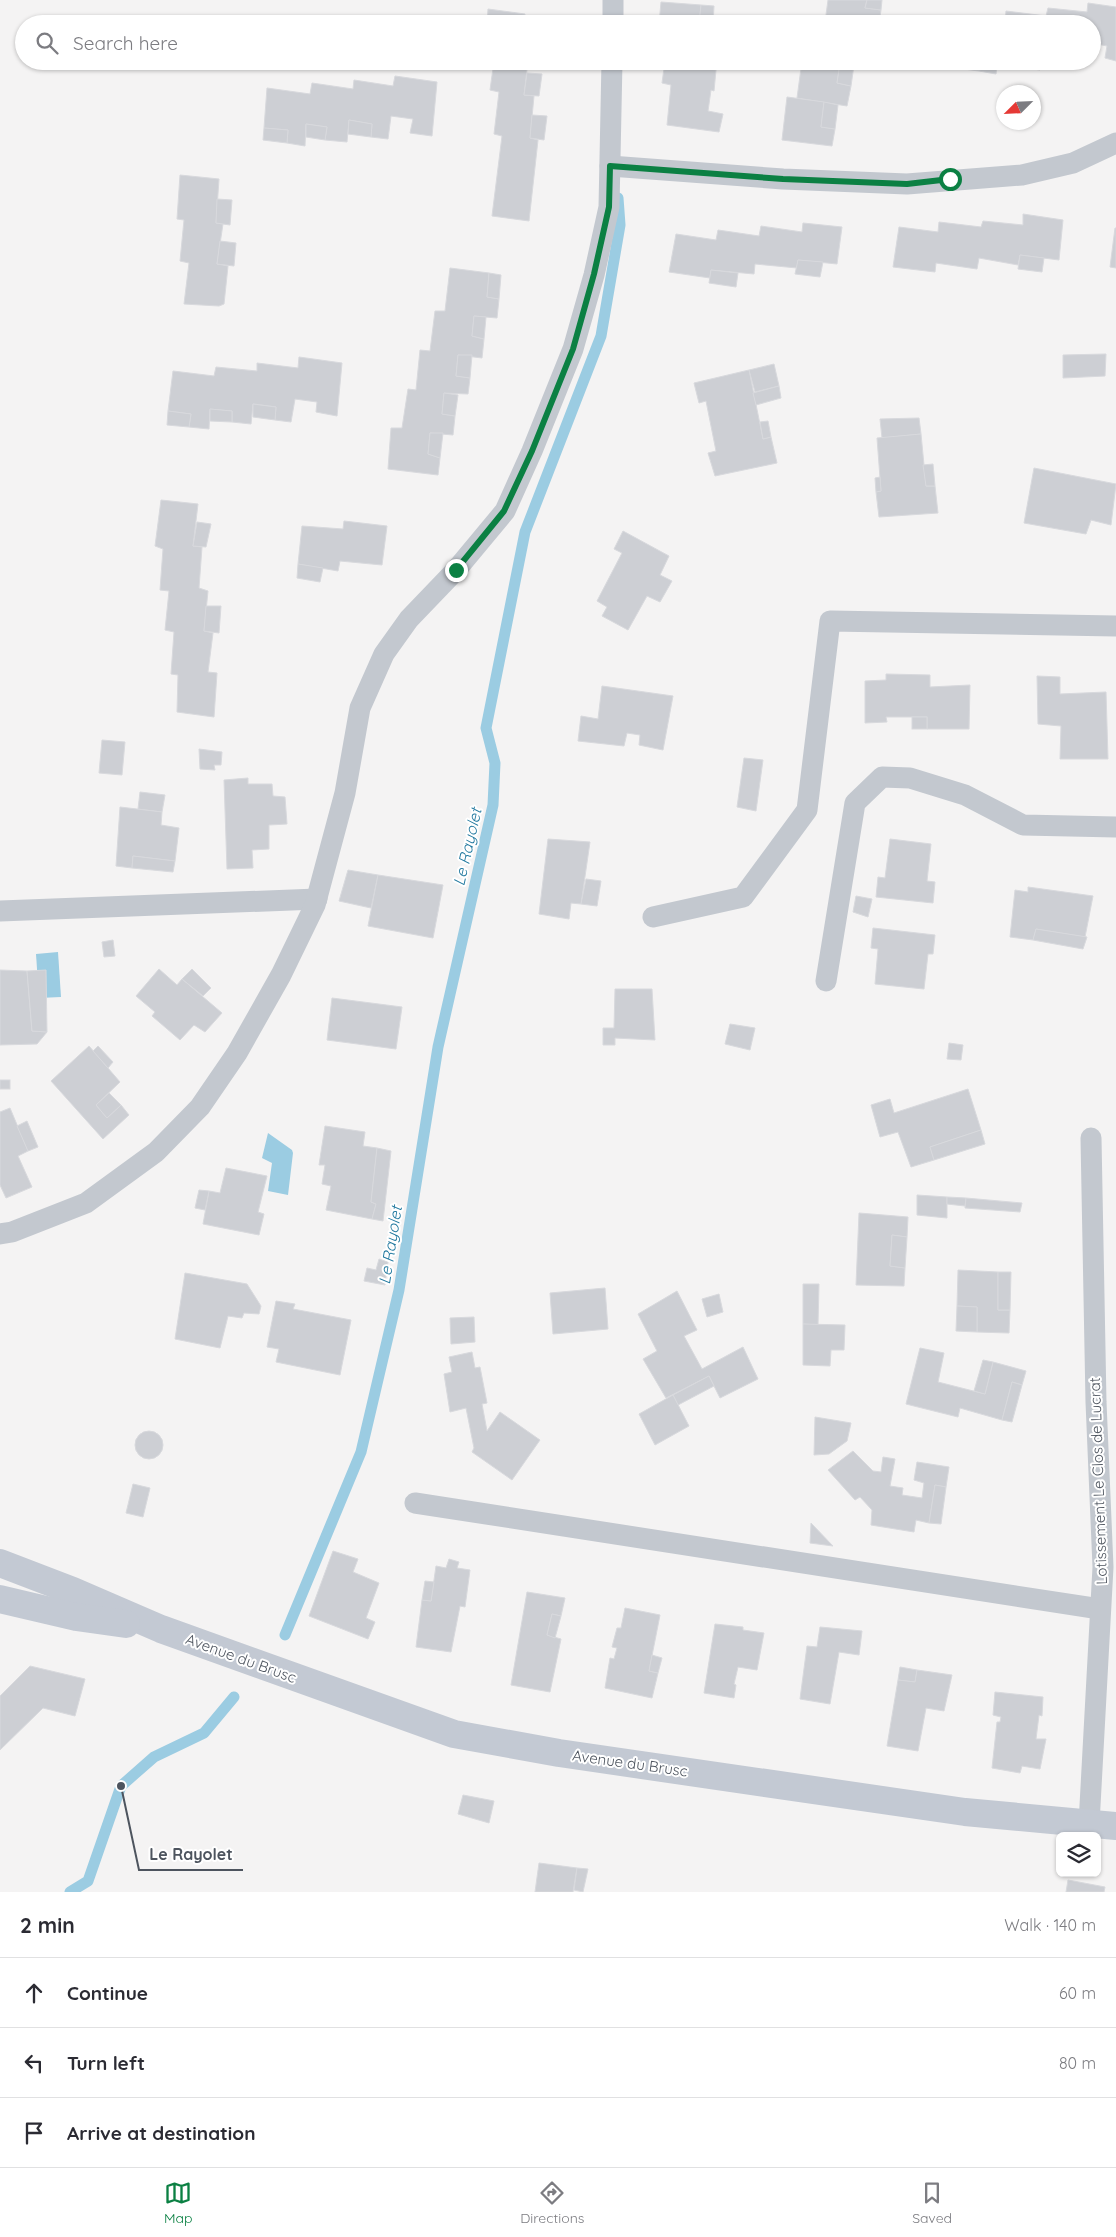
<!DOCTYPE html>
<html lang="en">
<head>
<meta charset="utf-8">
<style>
  body { margin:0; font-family:Quicksand,sans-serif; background:#f7f7f7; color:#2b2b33 }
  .controls { position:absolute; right:15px; bottom:15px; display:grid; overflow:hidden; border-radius:8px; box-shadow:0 1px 4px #0004 }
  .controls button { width:45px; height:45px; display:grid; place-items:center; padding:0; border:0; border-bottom:1px solid #e1e1e2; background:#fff; color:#2b2b33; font:25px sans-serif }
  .compass { position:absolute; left:996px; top:85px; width:45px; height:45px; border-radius:50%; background:#fff; box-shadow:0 1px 4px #0004; rotate:246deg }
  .stop { position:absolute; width:15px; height:15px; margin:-11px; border:4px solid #0b8043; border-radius:50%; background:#fff }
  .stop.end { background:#0b8043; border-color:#fff; box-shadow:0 1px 5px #0008 }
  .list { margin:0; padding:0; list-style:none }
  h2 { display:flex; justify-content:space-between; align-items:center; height:65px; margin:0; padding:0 20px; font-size:21px }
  h2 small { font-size:16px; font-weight:400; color:#7c7c81 }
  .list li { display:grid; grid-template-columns:32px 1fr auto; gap:15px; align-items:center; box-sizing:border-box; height:70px; padding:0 20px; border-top:1px solid #e1e1e2 }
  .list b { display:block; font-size:19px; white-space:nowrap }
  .list em { font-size:16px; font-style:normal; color:#7c7c81 }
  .icon { flex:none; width:28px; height:28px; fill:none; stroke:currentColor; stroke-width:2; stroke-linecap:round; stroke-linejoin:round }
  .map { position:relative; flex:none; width:1116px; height:1892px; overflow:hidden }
  .search { position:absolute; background:#fff; box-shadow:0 1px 4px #0004; left:15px; right:15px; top:15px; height:55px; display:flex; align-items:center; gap:12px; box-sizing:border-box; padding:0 18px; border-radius:28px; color:#7c7c81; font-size:19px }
  .sheet { height:275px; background:#fff }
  nav { display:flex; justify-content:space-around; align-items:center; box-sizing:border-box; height:70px; border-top:1px solid #e1e1e2; background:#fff; font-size:14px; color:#7c7c81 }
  nav a { display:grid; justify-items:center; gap:2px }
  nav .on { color:#0b8043 }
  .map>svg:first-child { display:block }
</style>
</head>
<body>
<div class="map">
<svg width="1116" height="1892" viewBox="0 0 1116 1892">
  <rect width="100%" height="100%" fill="#f4f3f3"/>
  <g fill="#9bcce2">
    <polygon points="58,952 61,997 39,998 36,954"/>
    <polygon points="268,1133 292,1150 293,1153 288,1195 268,1191 272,1163 262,1158"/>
  </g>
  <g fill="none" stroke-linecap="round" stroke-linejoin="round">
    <g stroke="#9bcce2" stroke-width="11">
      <polyline points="285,1635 361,1452 399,1290 438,1047 493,805 495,763 486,728 525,532 601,336 620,225 618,198"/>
      <polyline points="70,1892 88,1881 121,1786 154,1757 204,1733 234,1697"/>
    </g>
  </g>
  <g fill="#cdcfd4" stroke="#d8d9dd">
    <polygon points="828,0 867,0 865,8 881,10 879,24 815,24 816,19 825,22"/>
    <polygon points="867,0 882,0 881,10 865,8"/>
    <polygon points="661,2 701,5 699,24 659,24"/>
    <polygon points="1088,3 1116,7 1116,61 1105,58 1107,46 1092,43 1092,24 961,24 962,16 1005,22 1006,11 1046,16 1048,8 1087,12"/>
    <polygon points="701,5 714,6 713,24 699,24"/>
    <polygon points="488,9 525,14 524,24 487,24"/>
    <polygon points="494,61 528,61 524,95 534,96 530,138 538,140 529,221 492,216 502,136 494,134 499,92 490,90"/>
    <polygon points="665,61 704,61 703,68 716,70 714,91 711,90 708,111 723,114 719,132 667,125 671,85 662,83"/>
    <polygon points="802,61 863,61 862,67 840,63 837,83 851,86 847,106 797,98"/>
    <polygon points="957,61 979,61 979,71 956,68"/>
    <polygon points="979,61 998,61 996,74 979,71"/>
    <polygon points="998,61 1020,61 1020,67 998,64"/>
    <polygon points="1020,61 1041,61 1040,70 1020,67"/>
    <polygon points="1062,61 1082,61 1081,67 1062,63"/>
    <polygon points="840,63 854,65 851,86 837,83"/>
    <polygon points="527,73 542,74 539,96 524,95"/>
    <polygon points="395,76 437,82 432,136 410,133 413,119 391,116 388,139 371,137 372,124 349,120 347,142 325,140 327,127 306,124 305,146 287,143 288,130 264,128 267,88 310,94 312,83 353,89 354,80 393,86"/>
    <polygon points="787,97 824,102 821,127 835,129 832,146 782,140"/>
    <polygon points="824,102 838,105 835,129 821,127"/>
    <polygon points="532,115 547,116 544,140 530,138"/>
    <polygon points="349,120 372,124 371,137 348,134"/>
    <polygon points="306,124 327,127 325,140 306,137"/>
    <polygon points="264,128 288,130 287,143 263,140"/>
    <polygon points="180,175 219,179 216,223 223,224 217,264 228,266 224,304 219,306 184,304 189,263 180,261 184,220 177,219"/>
    <polygon points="217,199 232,200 230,225 216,223"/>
    <polygon points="1023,214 1063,220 1059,260 1020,255 1018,265 979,258 977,269 936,263 935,272 893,267 899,227 938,232 939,222 981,227 983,221 1023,225"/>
    <polygon points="803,223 842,227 837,264 798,260 797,268 755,264 754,274 711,270 710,278 669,272 676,234 716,240 718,230 759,236 761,226 802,232"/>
    <polygon points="1115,228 1116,228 1116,268 1110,267"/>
    <polygon points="220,241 236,243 234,266 217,264"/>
    <polygon points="1020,255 1044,258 1042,272 1018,269"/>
    <polygon points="798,260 823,262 820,277 795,274"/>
    <polygon points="450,268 489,273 487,297 499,299 497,318 474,316 472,336 484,339 482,358 458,355 456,376 470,378 468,394 444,393 442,414 455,416 453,435 430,433 428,454 440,458 438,475 388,469 391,428 402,428 408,389 416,390 420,350 430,351 435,311 445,311"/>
    <polygon points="711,270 738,273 736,287 709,283"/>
    <polygon points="489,273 501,275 499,299 487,297"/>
    <polygon points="474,316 486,317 484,339 472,336"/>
    <polygon points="1106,354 1105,376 1063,378 1063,355"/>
    <polygon points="458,355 472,355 470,378 456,376"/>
    <polygon points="299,357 342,363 337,416 316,412 317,402 295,399 291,422 275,420 276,407 253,404 251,424 232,422 232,411 210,409 209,429 189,427 191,414 168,411 173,371 214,376 216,367 257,371 257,363 298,368"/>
    <polygon points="774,364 779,386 755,392 749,370"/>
    <polygon points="749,370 763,439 771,437 777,463 715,476 708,453 716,451 706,401 699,403 694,383"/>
    <polygon points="779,386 781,398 756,405 753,393"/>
    <polygon points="444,393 458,395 455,416 442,414"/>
    <polygon points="253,404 276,407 275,420 253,417"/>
    <polygon points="210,409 232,411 232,422 210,421"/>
    <polygon points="168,411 191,414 189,427 167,425"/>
    <polygon points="919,418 921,434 882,438 880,419"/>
    <polygon points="768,421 771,437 763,439 760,422"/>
    <polygon points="430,433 443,433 440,458 428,454"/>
    <polygon points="921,434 926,486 935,486 938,513 879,517 876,492 881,491 877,438"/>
    <polygon points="933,464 935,486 926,486 923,465"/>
    <polygon points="1034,468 1116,484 1111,525 1091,520 1086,534 1024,523"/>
    <polygon points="880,477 881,491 876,492 875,478"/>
    <polygon points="161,500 198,504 193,546 202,547 199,588 208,591 204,631 213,633 208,672 217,673 214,717 177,712 178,675 171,674 174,632 165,630 169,591 160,590 163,549 155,546"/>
    <polygon points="344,521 387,526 382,565 340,561 338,571 298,564 302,526 343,529"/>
    <polygon points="197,522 211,524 206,547 193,546"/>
    <polygon points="623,531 669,556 660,575 672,581 660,602 647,596 628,630 602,616 607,607 597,601 622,553 614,549"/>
    <polygon points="298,564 323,568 320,582 297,578"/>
    <polygon points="206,606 221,606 219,633 204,631"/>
    <polygon points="886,674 930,675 930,687 970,685 969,729 927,729 927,717 886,717 887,722 865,723 865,681 886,680"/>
    <polygon points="1037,676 1060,677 1060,694 1106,692 1108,759 1060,759 1061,726 1038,724"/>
    <polygon points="602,686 673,696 663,750 639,745 640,735 627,733 624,746 578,741 581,716 598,719"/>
    <rect x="912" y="717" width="15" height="12"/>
    <polygon points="102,740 125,742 122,775 99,773"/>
    <polygon points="199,749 222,752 221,765 214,765 215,770 200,769"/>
    <polygon points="744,758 763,760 756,811 737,807"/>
    <polygon points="248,778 248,784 272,784 273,796 285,797 287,824 269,825 269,849 252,850 253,868 227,869 224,780"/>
    <polygon points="140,792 165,795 162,812 138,809"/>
    <polygon points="120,807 162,812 161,825 179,828 175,861 133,856 132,868 116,866"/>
    <polygon points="548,839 590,842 581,904 571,903 569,919 539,914"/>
    <polygon points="890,839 931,844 927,881 935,882 933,903 876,897 878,877 885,878"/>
    <polygon points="133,856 175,861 173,872 132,868"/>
    <polygon points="348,870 378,875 371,908 339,901"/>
    <polygon points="378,875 443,885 433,938 368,926"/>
    <polygon points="586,879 601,881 597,906 581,904"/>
    <polygon points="1028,887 1093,896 1085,937 1036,929 1033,940 1010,937 1015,890 1028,892"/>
    <polygon points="856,896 872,899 868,917 853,912"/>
    <polygon points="873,928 935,935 933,954 928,954 924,989 875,984 878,949 871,948"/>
    <polygon points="1036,929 1087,937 1083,949 1033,940"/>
    <polygon points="113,940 115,956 104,957 102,942"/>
    <polygon points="159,969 177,985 182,979 222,1013 205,1032 194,1025 180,1040 152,1016 155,1012 136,996"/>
    <polygon points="192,969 211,988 203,996 182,979"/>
    <polygon points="0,970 27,971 32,1031 47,1032 37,1044 0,1045"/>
    <polygon points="46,970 47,1032 32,1031 27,971"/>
    <polygon points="615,989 652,989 655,1040 615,1038 615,1045 603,1045 603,1028 614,1028"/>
    <polygon points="332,998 402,1007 396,1049 327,1040"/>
    <polygon points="730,1024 755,1028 750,1050 725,1044"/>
    <polygon points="949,1043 963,1045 961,1060 947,1059"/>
    <polygon points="89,1046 120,1082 96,1105 107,1118 121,1105 129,1115 103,1139 51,1081"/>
    <polygon points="98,1046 113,1062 108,1068 93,1051"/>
    <rect x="0" y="1080" width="10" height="9"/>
    <polygon points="968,1089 981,1130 930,1147 934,1160 911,1167 898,1132 880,1137 871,1105 890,1099 894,1113"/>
    <polygon points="109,1093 121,1105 107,1118 96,1105"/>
    <polygon points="10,1108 28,1151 18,1156 32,1187 6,1198 0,1185 0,1112"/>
    <polygon points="27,1121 38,1147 28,1151 17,1126"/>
    <polygon points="325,1126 365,1132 363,1146 377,1148 371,1202 376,1204 372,1219 326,1210 331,1186 322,1184 325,1165 319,1165"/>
    <polygon points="981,1130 985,1144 934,1160 930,1147"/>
    <polygon points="377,1148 391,1151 383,1221 372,1219 376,1204 371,1202"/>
    <polygon points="226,1168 267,1176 258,1212 264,1214 259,1235 203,1224 209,1191 220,1193"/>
    <polygon points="199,1190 209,1191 205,1210 195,1208"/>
    <polygon points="917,1195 947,1197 947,1218 917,1215"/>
    <polygon points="947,1197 966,1198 965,1206 947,1204"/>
    <polygon points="966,1198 1022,1203 1020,1212 965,1208"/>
    <polygon points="859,1213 908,1217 907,1237 892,1235 890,1266 905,1268 904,1286 856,1285"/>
    <polygon points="892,1235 907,1237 905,1268 890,1266"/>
    <polygon points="379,1259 388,1262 385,1285 364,1281 367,1268 376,1270"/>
    <polygon points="958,1270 998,1272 998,1310 1010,1310 1009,1333 977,1332 977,1307 957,1306"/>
    <polygon points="998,1272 1011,1272 1010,1310 998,1310"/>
    <polygon points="185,1273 247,1284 261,1306 259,1314 244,1313 242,1318 228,1316 220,1348 175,1339"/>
    <polygon points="803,1284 819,1284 818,1325 803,1324"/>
    <polygon points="605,1288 608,1329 553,1334 550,1293"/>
    <polygon points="677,1291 697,1330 684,1336 702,1369 743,1347 758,1379 720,1398 709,1376 666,1398 643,1359 657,1351 638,1314"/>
    <polygon points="719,1294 723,1312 707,1317 702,1299"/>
    <polygon points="276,1301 295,1304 293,1309 351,1320 340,1375 276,1362 279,1349 267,1347"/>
    <polygon points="957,1306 977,1307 977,1332 956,1331"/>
    <polygon points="474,1317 475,1342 451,1344 450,1318"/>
    <polygon points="803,1324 845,1325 844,1350 831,1350 830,1366 803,1365"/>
    <polygon points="920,1348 944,1353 938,1382 985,1394 993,1362 1026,1371 1022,1385 1012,1382 1002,1420 960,1408 958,1417 906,1404"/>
    <polygon points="472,1352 475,1368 480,1367 487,1403 482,1404 487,1431 500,1412 540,1440 512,1480 472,1452 474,1448 466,1408 450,1412 444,1374 452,1372 449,1357"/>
    <polygon points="983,1360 993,1362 985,1394 974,1391"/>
    <polygon points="709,1376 714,1386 678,1405 673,1395"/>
    <polygon points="1012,1382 1022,1385 1012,1422 1002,1420"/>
    <polygon points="673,1395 689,1426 655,1445 639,1414"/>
    <polygon points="815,1417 851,1423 847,1441 829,1454 814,1455"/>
    <circle cx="149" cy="1445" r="14"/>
    <polygon points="853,1451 873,1471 881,1472 883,1457 895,1459 890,1486 903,1488 902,1495 922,1498 924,1483 914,1480 917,1462 949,1467 946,1487 935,1485 929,1523 916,1520 914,1532 871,1525 872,1510 860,1497 855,1500 828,1470"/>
    <polygon points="133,1484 150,1488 143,1517 126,1513"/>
    <polygon points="935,1485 946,1487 941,1524 929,1523"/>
    <polygon points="811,1523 833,1546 810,1543"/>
    <polygon points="333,1551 358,1559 353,1572 379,1583 366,1618 375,1622 368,1639 309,1616"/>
    <polygon points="449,1559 459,1562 457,1568 470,1570 465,1607 460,1606 451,1652 416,1647 422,1600 431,1601 436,1566 446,1568"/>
    <polygon points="425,1581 434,1582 431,1601 422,1600"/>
    <polygon points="527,1592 565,1598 561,1616 552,1614 547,1635 561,1639 550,1692 511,1685"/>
    <polygon points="625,1608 660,1615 649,1671 658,1673 652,1698 605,1688 610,1658 614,1659 617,1648 612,1647 617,1628 621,1628"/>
    <polygon points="552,1614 561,1616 555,1638 547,1635"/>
    <polygon points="715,1624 743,1627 743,1630 764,1633 757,1670 738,1667 734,1684 736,1685 734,1698 704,1693"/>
    <polygon points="820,1627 862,1631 859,1655 839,1652 830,1704 800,1699 807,1646 817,1647"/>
    <polygon points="652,1655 662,1658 658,1673 649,1671"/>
    <polygon points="30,1666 85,1679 75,1716 43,1708 0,1750 0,1696"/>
    <polygon points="900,1667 917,1670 915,1682 898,1680"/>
    <polygon points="917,1670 952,1675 944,1711 926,1708 918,1751 887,1746 898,1680 915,1682"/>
    <polygon points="995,1692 1043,1697 1042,1716 1039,1715 1036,1739 1046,1739 1040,1769 1022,1766 1020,1773 992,1768 997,1722 1000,1722 1001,1717 993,1715"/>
    <polygon points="463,1795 494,1801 489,1823 458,1814"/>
    <polygon points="539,1863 577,1868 573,1892 535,1892"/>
    <polygon points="577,1868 588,1869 583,1892 574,1890"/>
    <polygon points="1068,1880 1105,1887 1104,1892 1066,1892"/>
  </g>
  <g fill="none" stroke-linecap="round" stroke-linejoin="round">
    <g stroke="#c3c8cf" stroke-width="21">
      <polyline points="613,24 613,0"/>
      <polyline points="610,166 783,179 907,184 1022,175 1073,163 1116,143"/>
      <polyline points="0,911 317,899"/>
      <polyline points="653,917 743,897 807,810 830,621 1116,626"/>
      <polyline points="826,981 855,803 882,777 910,778 965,795 1023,825 1116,827"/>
      <polyline points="0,1234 12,1232 86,1203 156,1152 200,1107 237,1053 281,975 315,905 345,793 360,708 384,654 409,619 456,570 505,511 532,451 573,349 594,275 609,207 612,61"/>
      <polyline points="415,1503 1100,1609"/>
      <polyline points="1089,1824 1103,1567 1096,1402 1091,1138"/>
    </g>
    <g stroke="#c3c9d3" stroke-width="28">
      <polyline points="0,1563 73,1591 161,1629 454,1734 559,1753 965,1812 1116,1826"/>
      <polyline points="0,1599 76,1617 126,1624"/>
    </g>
  </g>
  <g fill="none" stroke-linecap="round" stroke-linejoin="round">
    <polyline stroke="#0b8043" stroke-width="6" points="456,570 504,511 532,451 573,349 594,274 609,207 610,166 783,179 907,184 950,179"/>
  </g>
  <g text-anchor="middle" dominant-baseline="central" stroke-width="4" stroke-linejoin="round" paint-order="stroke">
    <g font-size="15" fill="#4d545e" stroke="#fff">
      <text transform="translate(1098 1481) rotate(-92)">Lotissement Le Clos de Lucrat</text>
      <text transform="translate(241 1658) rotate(20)">Avenue du Brusc</text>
      <text transform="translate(630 1763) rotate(8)">Avenue du Brusc</text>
    </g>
    <g font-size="16" font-style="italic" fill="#1f779e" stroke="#fff">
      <text transform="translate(467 847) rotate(-77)">Le Rayolet</text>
      <text transform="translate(390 1245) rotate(-81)">Le Rayolet</text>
    </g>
  </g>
  <path fill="none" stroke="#4d545e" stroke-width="2" d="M121 1786L139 1870H243"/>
  <circle fill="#4d545e" stroke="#fff" stroke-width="2" cx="121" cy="1786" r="5"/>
  <g font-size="16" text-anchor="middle" font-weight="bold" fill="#4d545e" stroke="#fff" stroke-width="4" stroke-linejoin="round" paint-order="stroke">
    <text x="191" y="1860">Le Rayolet</text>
  </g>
</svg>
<div class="controls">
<button><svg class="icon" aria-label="layers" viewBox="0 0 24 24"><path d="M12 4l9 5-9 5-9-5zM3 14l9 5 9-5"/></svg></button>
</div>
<svg class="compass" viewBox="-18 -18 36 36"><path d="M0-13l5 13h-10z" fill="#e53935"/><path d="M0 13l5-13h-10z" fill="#7c7c81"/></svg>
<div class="stop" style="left:950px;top:179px"></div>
<div class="stop end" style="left:456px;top:570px"></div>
<div class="search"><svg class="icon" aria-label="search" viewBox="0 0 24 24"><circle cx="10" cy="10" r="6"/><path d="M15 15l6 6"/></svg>Search here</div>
</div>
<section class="sheet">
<h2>2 min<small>Walk · 140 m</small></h2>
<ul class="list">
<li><svg class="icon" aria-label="ahead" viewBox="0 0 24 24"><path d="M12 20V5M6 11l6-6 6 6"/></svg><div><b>Continue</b></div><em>60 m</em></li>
<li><svg class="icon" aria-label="left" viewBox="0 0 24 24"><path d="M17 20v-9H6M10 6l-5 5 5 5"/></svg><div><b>Turn left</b></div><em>80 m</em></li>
<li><svg class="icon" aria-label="arrive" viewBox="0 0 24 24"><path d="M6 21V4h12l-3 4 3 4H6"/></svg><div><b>Arrive at destination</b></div></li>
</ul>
</section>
<nav>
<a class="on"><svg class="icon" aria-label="map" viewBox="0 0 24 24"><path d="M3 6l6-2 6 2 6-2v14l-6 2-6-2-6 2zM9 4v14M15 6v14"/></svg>Map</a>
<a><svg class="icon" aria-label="directions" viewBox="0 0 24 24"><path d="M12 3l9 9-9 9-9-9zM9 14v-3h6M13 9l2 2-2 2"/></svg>Directions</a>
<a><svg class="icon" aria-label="saved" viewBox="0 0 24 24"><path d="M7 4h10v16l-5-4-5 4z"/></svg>Saved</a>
</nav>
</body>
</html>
